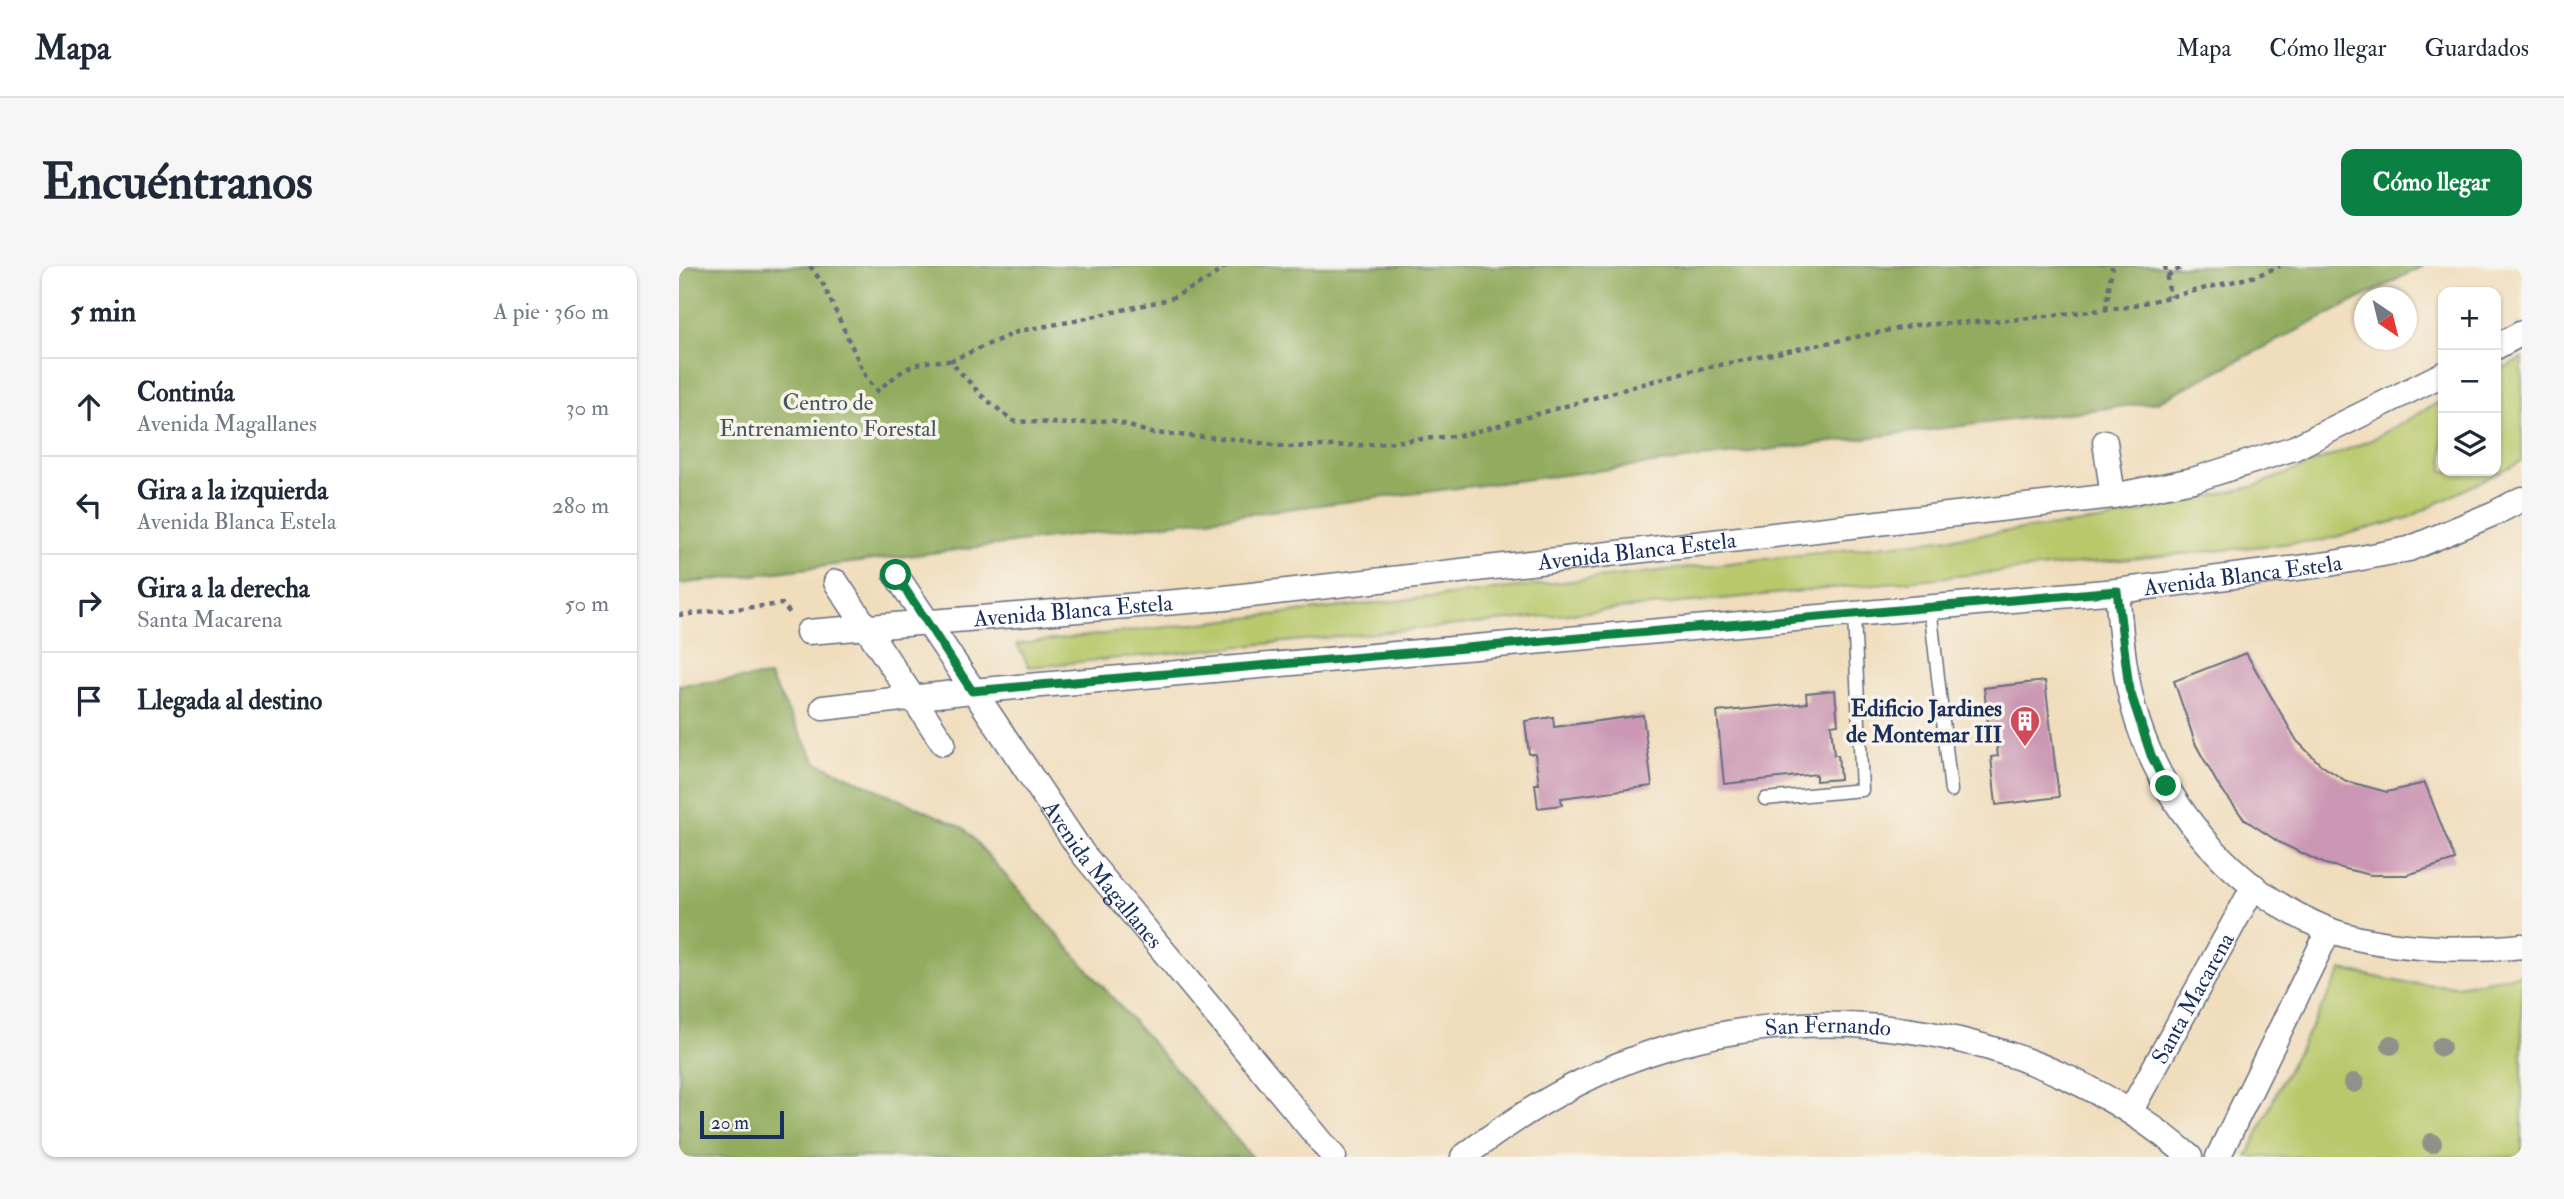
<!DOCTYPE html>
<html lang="es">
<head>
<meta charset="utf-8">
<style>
  body { margin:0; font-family:"IM FELL Double Pica",serif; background:#f6f6f7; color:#1f2937 }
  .controls { position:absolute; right:21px; top:21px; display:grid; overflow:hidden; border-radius:14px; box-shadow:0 2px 5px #0004 }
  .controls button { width:63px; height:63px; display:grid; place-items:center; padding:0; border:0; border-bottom:2px solid #e0e1e3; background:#fff; color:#1f2937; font:35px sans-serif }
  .compass { position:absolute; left:1675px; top:21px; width:63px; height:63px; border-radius:50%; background:#fff; box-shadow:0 2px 5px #0004; rotate:145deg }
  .scale { position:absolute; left:21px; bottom:18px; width:84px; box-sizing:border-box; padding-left:7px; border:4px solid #1b2f5e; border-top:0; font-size:19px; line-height:24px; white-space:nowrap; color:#1b2f5e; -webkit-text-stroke:5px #f7f3e8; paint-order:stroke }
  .stop { position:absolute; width:21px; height:21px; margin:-16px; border:5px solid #0b8043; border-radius:50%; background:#fff }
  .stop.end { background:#0b8043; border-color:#fff; box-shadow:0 2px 7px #0008 }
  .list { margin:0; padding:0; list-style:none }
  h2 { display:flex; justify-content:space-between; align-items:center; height:91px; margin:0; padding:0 28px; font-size:30px }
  h2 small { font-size:23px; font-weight:400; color:#747a83 }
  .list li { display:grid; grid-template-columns:46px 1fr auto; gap:21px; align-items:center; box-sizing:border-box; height:98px; padding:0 28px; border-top:2px solid #e0e1e3 }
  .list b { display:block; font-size:26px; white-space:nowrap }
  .list p { margin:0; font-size:23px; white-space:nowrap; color:#747a83 }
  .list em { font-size:23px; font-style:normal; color:#747a83 }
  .icon { flex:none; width:38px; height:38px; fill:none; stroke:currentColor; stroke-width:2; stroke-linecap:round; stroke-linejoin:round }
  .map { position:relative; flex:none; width:1843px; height:891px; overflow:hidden; border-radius:14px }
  header { display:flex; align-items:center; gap:42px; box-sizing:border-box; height:98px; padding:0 35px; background:#fff; border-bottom:2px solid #e0e1e3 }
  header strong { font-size:33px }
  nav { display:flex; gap:38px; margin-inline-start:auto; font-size:24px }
  .intro { display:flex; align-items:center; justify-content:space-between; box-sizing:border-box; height:168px; padding:0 42px }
  h1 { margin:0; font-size:49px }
  .button { padding:18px 32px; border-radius:14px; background:#0b8043; color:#fff; font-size:24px; font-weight:700 }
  main { display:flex; gap:42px; padding:0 42px }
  aside { flex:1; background:#fff; border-radius:14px; box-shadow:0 2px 5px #0004 }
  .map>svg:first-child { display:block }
</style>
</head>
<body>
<header>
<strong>Mapa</strong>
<nav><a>Mapa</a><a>Cómo llegar</a><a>Guardados</a></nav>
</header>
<div class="intro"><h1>Encuéntranos</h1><a class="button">Cómo llegar</a></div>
<main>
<aside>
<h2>5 min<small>A pie · 360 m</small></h2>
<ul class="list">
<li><svg class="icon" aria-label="ahead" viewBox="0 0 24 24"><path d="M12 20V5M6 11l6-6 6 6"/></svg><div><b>Continúa</b><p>Avenida Magallanes</p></div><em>30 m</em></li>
<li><svg class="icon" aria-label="left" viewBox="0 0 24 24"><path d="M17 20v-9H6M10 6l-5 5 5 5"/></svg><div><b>Gira a la izquierda</b><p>Avenida Blanca Estela</p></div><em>280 m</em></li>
<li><svg class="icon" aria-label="right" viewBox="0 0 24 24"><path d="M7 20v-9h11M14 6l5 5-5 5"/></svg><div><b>Gira a la derecha</b><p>Santa Macarena</p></div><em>50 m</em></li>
<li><svg class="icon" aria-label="arrive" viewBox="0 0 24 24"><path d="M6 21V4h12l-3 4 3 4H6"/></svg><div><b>Llegada al destino</b></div></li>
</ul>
</aside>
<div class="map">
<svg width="1843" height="891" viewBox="0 0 1843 891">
  <rect width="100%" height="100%" fill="#f7f3e8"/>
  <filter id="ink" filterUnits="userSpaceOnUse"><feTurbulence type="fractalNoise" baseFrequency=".0143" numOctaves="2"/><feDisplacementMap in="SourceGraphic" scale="14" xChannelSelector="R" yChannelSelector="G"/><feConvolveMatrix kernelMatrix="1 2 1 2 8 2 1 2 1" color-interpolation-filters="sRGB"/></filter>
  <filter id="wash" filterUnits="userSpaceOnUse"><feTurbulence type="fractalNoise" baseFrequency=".00686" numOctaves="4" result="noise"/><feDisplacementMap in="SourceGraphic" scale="28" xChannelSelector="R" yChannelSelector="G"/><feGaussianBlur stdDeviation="1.57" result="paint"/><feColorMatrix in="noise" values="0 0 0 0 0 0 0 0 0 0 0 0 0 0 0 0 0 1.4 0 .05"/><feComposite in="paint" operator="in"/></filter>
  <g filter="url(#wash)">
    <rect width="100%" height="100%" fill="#f0ddbc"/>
    <g fill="#b8c86a" stroke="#6a7c64" stroke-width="2">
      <polygon points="1843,92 1843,195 1729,252 1645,274 350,401 338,378 1428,254 1576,220 1692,174 1764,134 1764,205 1817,205 1817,106"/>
      <polygon points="1663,704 1727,717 1779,720 1843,708 1843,891 1568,891 1603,815"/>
    </g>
    <g fill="#92ac5e" stroke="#566e5e" stroke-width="2">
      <polygon points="0,0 1744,0 1478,136 0,318"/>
      <polygon points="90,410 137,496 285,562 573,891 0,891 0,419"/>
    </g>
    <g id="blocks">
      <g fill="#cb97b4">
        <polygon points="1567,387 1618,475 1642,499 1667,515 1708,526 1746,517 1776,594 1728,609 1692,609 1646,598 1601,577 1565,553 1538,517 1517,479 1495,415"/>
        <polygon points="1366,415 1380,531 1317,539 1312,491 1319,490 1317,475 1311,475 1305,422"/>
        <polygon points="1156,424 1159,458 1152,459 1155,489 1159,489 1161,513 1137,515 1137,508 1045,518 1038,446 1128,437 1127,427"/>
        <polygon points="964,449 973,520 882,532 883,539 859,542 856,518 860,518 856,488 850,488 846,455 874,451 875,461"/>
      </g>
    </g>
  </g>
  <g filter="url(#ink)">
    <use href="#blocks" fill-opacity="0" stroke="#666c7f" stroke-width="2"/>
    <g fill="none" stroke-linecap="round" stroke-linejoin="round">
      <g stroke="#666c7f" stroke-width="15">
        <g id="lane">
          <polyline points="1251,341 1272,525"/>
          <polyline points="1086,533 1183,524 1175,349"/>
        </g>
      </g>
      <g stroke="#666c7f" stroke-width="27">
        <g id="street">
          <polyline points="1817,81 1843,67"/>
          <polyline points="1426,176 1434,230"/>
          <path id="s1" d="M217 309 404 588 655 891"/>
          <polyline points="157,316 264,477"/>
          <path d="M1438 325C1442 369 1445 414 1459 457 1489 547 1559 627 1648 663 1698 683 1789 686 1843 680"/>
          <path id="s2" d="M129 366 546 332 1434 230 1514 214 1615 182 1764 108"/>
          <path id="s3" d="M144 442 293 425 1438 325 1650 298 1730 283 1816 247 1843 233"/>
          <path id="s4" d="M1451 846 1575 620"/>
          <path id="s5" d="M784 891C840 848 901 811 968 788 1151 725 1365 764 1511 891"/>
          <polyline points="1539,891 1650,664"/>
        </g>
      </g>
      <g stroke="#666c7f" stroke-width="4.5" stroke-dasharray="5 5" stroke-linecap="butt">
        <path d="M131 0 144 18 188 113 198 125C226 102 234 94 271 95L303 130 334 155 392 158 432 154 472 167 554 173 609 181 685 179 785 169 1006 106 1236 59 1332 54 1448 41 1577 10 1601 0"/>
        <polyline points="1486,0 1491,31"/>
        <polyline points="1488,10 1505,0"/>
        <polyline points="1427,43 1433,0"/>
        <polyline points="271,95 340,65 395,55 491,33 527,15 547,0"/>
        <polyline points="0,349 103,338 112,348"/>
      </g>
      <use href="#lane" stroke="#fff" stroke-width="12"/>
      <use href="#street" stroke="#fff" stroke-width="24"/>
    </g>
    <g fill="#90928a">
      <circle cx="1712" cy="779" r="10"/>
      <circle cx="1762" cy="781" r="10"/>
      <circle cx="1675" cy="817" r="10"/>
      <circle cx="1753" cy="877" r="10"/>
    </g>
  </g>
  <g fill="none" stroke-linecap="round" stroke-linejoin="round" filter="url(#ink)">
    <polyline stroke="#0b8043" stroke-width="9" points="217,309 293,425 1438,325 1450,422 1472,489 1487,520"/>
  </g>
  <defs>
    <g id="building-pin" transform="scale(1.575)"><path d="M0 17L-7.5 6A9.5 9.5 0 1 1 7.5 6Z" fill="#d1495b" stroke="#f7f3e8"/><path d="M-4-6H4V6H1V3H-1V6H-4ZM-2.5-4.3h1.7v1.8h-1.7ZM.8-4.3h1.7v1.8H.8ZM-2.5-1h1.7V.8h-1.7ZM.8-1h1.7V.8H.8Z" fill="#fff"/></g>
  </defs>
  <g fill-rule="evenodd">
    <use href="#building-pin" x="1346" y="455"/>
  </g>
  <g text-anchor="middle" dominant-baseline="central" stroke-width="7" stroke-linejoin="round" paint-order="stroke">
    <g font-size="23" fill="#425561" stroke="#f7f3e8">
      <text x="149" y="136">Centro de<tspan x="149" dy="26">Entrenamiento Forestal</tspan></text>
    </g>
    <g font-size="23" fill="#1b2f5e" stroke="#f7f3e8">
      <text stroke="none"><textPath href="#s2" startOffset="833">Avenida Blanca Estela</textPath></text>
      <text stroke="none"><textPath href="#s3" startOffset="1426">Avenida Blanca Estela</textPath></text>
      <text stroke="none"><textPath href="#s2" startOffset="266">Avenida Blanca Estela</textPath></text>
      <text stroke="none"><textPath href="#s1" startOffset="364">Avenida Magallanes</textPath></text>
      <text stroke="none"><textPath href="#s4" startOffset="130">Santa Macarena</textPath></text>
      <text stroke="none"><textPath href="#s5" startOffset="396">San Fernando</textPath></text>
    </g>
    <g font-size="23" font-weight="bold" fill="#1b2f5e" stroke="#f7f3e8" text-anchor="end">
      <text x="1323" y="442">Edificio Jardines<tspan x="1323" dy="26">de Montemar III</tspan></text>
    </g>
  </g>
</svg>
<div class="controls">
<button>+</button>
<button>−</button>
<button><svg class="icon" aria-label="layers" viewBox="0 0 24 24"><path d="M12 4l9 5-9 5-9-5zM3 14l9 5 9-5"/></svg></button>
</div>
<svg class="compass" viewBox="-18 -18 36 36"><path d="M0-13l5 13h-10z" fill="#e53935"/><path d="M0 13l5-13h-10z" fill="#747a83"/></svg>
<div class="scale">20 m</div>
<div class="stop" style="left:217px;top:309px"></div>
<div class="stop end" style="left:1487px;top:520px"></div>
</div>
</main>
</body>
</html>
